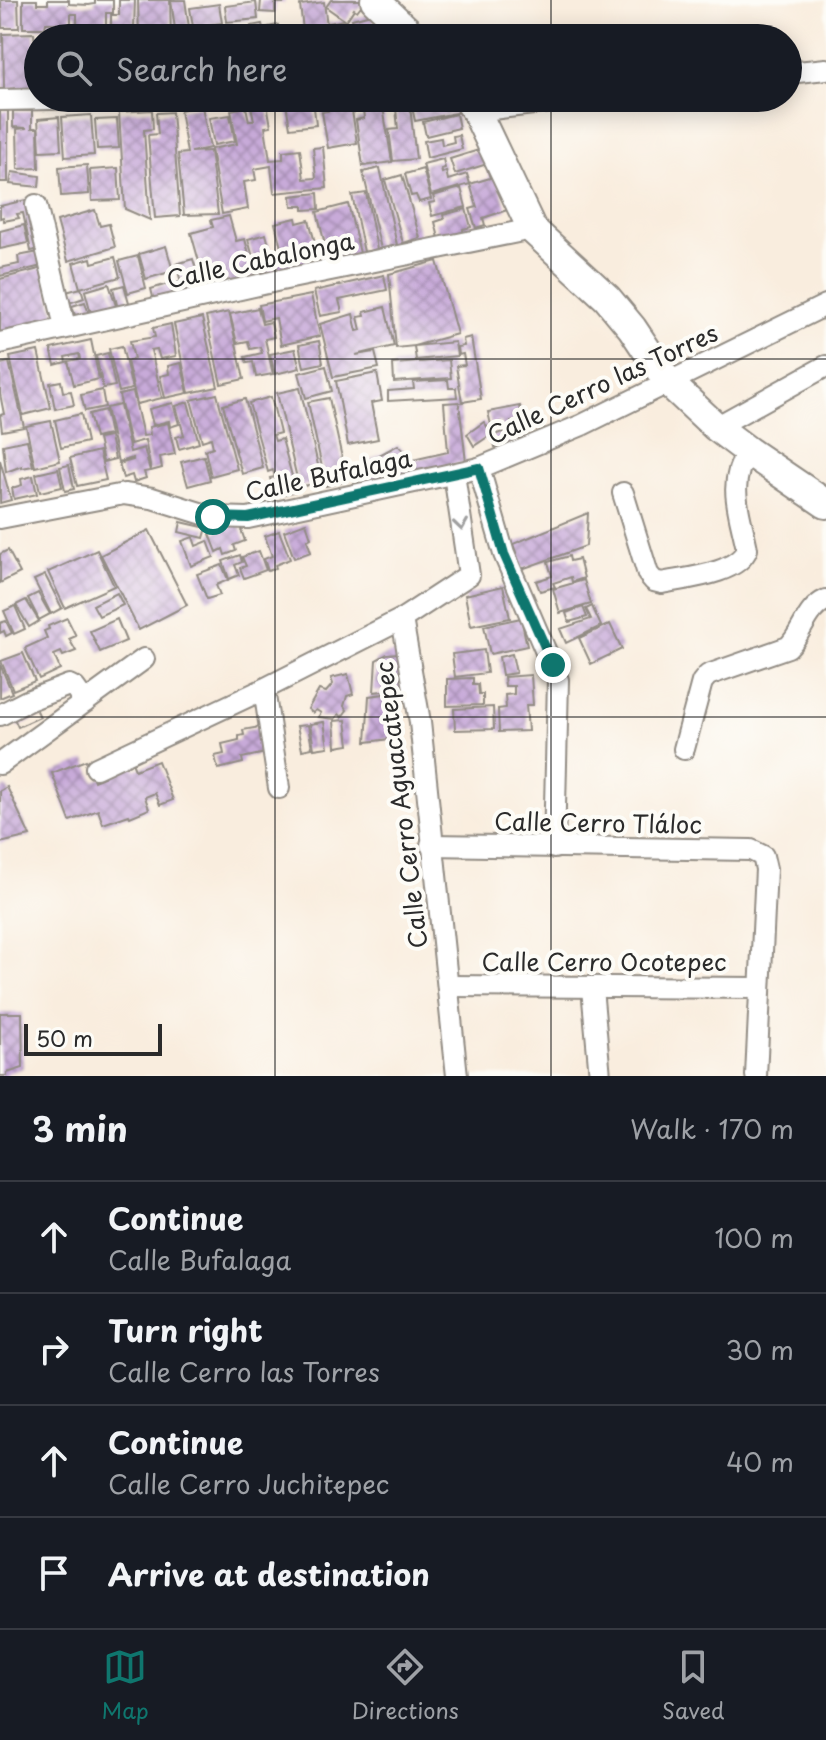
<!DOCTYPE html>
<html lang="en">
<head>
<meta charset="utf-8">
<style>
  body { margin:0; font-family:"Playpen Sans",sans-serif; background:#20242c; color:#f1f3f6 }
  .scale { position:absolute; left:24px; bottom:20px; width:138px; box-sizing:border-box; padding-left:8px; border:4px solid #2b2b2b; border-top:0; font-size:22px; line-height:28px; white-space:nowrap; color:#2b2b2b; -webkit-text-stroke:6px #fdfcf7; paint-order:stroke }
  .stop { position:absolute; width:24px; height:24px; margin:-18px; border:6px solid #0f766e; border-radius:50%; background:#fff }
  .stop.end { background:#0f766e; border-color:#fff; box-shadow:0 2px 8px #0008 }
  .list { margin:0; padding:0; list-style:none }
  h2 { display:flex; justify-content:space-between; align-items:center; height:104px; margin:0; padding:0 32px; font-size:34px }
  h2 small { font-size:26px; font-weight:400; color:#9ea1a6 }
  .list li { display:grid; grid-template-columns:52px 1fr auto; gap:24px; align-items:center; box-sizing:border-box; height:112px; padding:0 32px; border-top:2px solid #363941 }
  .list b { display:block; font-size:30px; white-space:nowrap }
  .list p { margin:0; font-size:26px; white-space:nowrap; color:#9ea1a6 }
  .list em { font-size:26px; font-style:normal; color:#9ea1a6 }
  .icon { flex:none; width:44px; height:44px; fill:none; stroke:currentColor; stroke-width:2; stroke-linecap:round; stroke-linejoin:round }
  .map { position:relative; flex:none; width:826px; height:1076px; overflow:hidden }
  .search { position:absolute; background:#171b24; box-shadow:0 4px 20px #0003; left:24px; right:24px; top:24px; height:88px; display:flex; align-items:center; gap:20px; box-sizing:border-box; padding:0 28px; border-radius:44px; color:#9ea1a6; font-size:30px }
  .sheet { height:552px; background:#171b24 }
  nav { display:flex; justify-content:space-around; align-items:center; box-sizing:border-box; height:112px; border-top:2px solid #363941; background:#171b24; font-size:22px; color:#9ea1a6 }
  nav a { display:grid; justify-items:center; gap:4px }
  nav .on { color:#0f766e }
  .map>svg:first-child { display:block }
</style>
</head>
<body>
<div class="map">
<svg width="826" height="1076" viewBox="0 0 826 1076">
  <defs>
    <pattern id="building-cross-hatch" width="8" height="8" patternUnits="userSpaceOnUse" patternTransform="scale(2)"><rect width="8" height="8" fill="#c8aad9"/><path d="M0 0l8 8M0 8l8-8" fill="none" stroke="#a38bb0"/></pattern>
  </defs>
  <rect width="100%" height="100%" fill="#fdfcf7"/>
  <filter id="ink" filterUnits="userSpaceOnUse"><feTurbulence type="fractalNoise" baseFrequency=".0125" numOctaves="2"/><feDisplacementMap in="SourceGraphic" scale="16" xChannelSelector="R" yChannelSelector="G"/><feConvolveMatrix kernelMatrix="1 2 1 2 8 2 1 2 1" color-interpolation-filters="sRGB"/></filter>
  <filter id="wash" filterUnits="userSpaceOnUse"><feTurbulence type="fractalNoise" baseFrequency=".006" numOctaves="4" result="noise"/><feDisplacementMap in="SourceGraphic" scale="32" xChannelSelector="R" yChannelSelector="G"/><feGaussianBlur stdDeviation="1.8" result="paint"/><feColorMatrix in="noise" values="0 0 0 0 0 0 0 0 0 0 0 0 0 0 0 0 0 1.4 0 .05"/><feComposite in="paint" operator="in"/></filter>
  <g filter="url(#wash)">
    <rect width="100%" height="100%" fill="#f9edde"/>
    <g id="blocks">
      <g fill="url(#building-cross-hatch)">
        <polygon points="1,0 18,0 19,28 2,28"/>
        <polygon points="23,0 37,0 37,4 48,4 48,0 69,0 69,4 89,5 95,4 95,0 113,0 113,13 106,13 106,27 77,27 77,14 71,14 71,28 57,27 56,23 46,23 45,28 23,28"/>
        <polygon points="119,0 135,0 134,28 111,29 111,15 119,15"/>
        <polygon points="138,0 170,0 171,38 139,38"/>
        <polygon points="171,0 185,0 189,27 175,29"/>
        <polygon points="261,0 285,0 284,3 275,3 275,13 260,12"/>
        <polygon points="331,0 362,0 364,2 357,11 354,9 346,21 326,7"/>
        <polygon points="256,2 258,19 227,22 225,6"/>
        <polygon points="324,2 328,34 320,35 320,38 304,38 300,5"/>
        <polygon points="219,4 222,23 193,27 190,8"/>
        <polygon points="371,14 380,38 369,38 367,30 363,31 365,38 352,38 349,26 354,25 352,19"/>
        <polygon points="344,20 348,38 331,38 328,23"/>
        <polygon points="262,24 263,28 278,25 281,38 254,38 251,26"/>
        <polygon points="250,31 252,38 223,38 223,37"/>
        <polygon points="34,33 38,87 4,89 3,34"/>
        <polygon points="350,98 351,102 362,100 364,109 352,111 357,143 328,148 322,112 328,111 326,100"/>
        <polygon points="395,98 409,98 416,159 393,161 389,130 398,129"/>
        <polygon points="423,98 458,98 461,112 415,121 411,102"/>
        <polygon points="313,99 316,125 290,128 286,103"/>
        <polygon points="267,104 271,126 265,127 270,160 283,159 283,151 300,149 304,179 316,178 313,148 323,147 327,188 274,193 271,166 254,169 256,180 244,182 248,209 222,214 211,149 237,144 231,110 246,107 249,121 254,120 251,106"/>
        <polygon points="202,106 210,148 191,152 210,151 218,214 184,215 178,154 187,153 180,110"/>
        <polygon points="383,107 392,162 363,166 356,120 364,118 363,110"/>
        <polygon points="152,110 153,129 144,130 150,220 125,209 119,112"/>
        <rect x="0" y="111" width="8" height="71"/>
        <polygon points="13,111 32,111 32,128 38,128 39,168 18,169 17,129 27,128 13,127"/>
        <polygon points="172,112 180,216 155,218 148,135 158,134 156,113"/>
        <polygon points="456,114 459,128 426,136 423,122"/>
        <polygon points="91,115 94,155 65,157 62,117"/>
        <polygon points="230,115 235,141 214,145 209,118"/>
        <polygon points="59,117 61,150 40,151 38,119"/>
        <polygon points="117,119 119,148 97,149 95,120"/>
        <polygon points="459,135 462,149 427,158 424,141 441,138 442,145 454,142 453,136"/>
        <polygon points="482,149 487,164 455,174 450,159"/>
        <polygon points="443,159 445,168 441,169 442,173 446,171 448,180 467,174 470,184 431,195 423,164"/>
        <polygon points="87,165 89,194 61,196 59,167"/>
        <polygon points="118,168 120,200 92,201 90,170"/>
        <polygon points="380,168 397,245 381,249 363,172"/>
        <polygon points="423,169 431,199 419,202 416,195 411,196 405,174"/>
        <polygon points="495,170 507,210 483,218 485,225 476,228 470,209 477,207 470,184 490,178 488,172"/>
        <polygon points="12,172 40,176 39,187 10,184"/>
        <polygon points="402,175 420,238 403,243 385,180"/>
        <polygon points="461,188 466,207 432,216 429,203 435,202 433,196"/>
        <polygon points="318,193 319,209 303,210 303,206 292,206 291,196"/>
        <polygon points="366,193 377,249 364,252 352,195"/>
        <polygon points="26,200 41,249 31,251 23,213 17,214 19,218 4,221 3,217 0,218 0,206"/>
        <polygon points="348,204 360,253 329,261 317,212"/>
        <polygon points="466,209 471,227 463,229 463,232 439,238 435,222 444,219 443,215"/>
        <polygon points="95,210 100,226 109,224 115,247 68,261 57,221"/>
        <polygon points="229,216 236,241 245,239 255,277 228,284 226,278 205,283 191,233 213,227 211,220"/>
        <polygon points="296,218 297,223 309,220 317,250 305,253 309,266 279,274 274,254 282,252 275,223"/>
        <polygon points="24,225 28,243 0,249 0,231"/>
        <polygon points="266,234 276,271 258,276 248,239"/>
        <polygon points="166,246 173,271 146,279 139,254"/>
        <polygon points="39,252 42,266 0,276 0,268 19,264 18,256"/>
        <polygon points="138,256 146,288 128,293 119,261"/>
        <polygon points="115,257 120,277 80,288 73,263 91,258 92,263"/>
        <polygon points="193,259 203,292 177,299 173,284 181,282 176,264"/>
        <polygon points="437,261 457,334 414,346 455,342 457,356 416,360 414,346 396,348 389,274"/>
        <polygon points="43,268 57,322 0,337 0,279"/>
        <polygon points="384,275 387,290 339,300 342,312 320,316 314,291"/>
        <polygon points="171,283 174,295 154,301 151,289"/>
        <polygon points="109,284 116,306 91,313 85,291"/>
        <polygon points="124,285 130,306 118,309 113,288"/>
        <polygon points="81,288 84,298 69,303 66,292"/>
        <polygon points="311,295 320,336 281,345 276,318 262,321 259,305"/>
        <polygon points="85,302 89,314 76,318 72,306"/>
        <polygon points="385,307 394,346 356,355 375,352 379,368 333,377 320,324 353,314 357,331 361,330 358,317 365,316 364,312"/>
        <polygon points="258,308 262,324 271,322 274,337 265,339 273,374 256,377 253,362 247,363 245,357 262,353 260,347 250,349 248,341 237,343 230,314"/>
        <polygon points="229,312 244,379 221,384 206,317"/>
        <polygon points="202,318 218,387 189,393 174,324"/>
        <polygon points="171,324 176,356 160,359 157,349 151,350 162,398 137,404 127,361 134,359 130,341 155,337 153,328"/>
        <polygon points="471,337 481,399 462,402 456,366 465,365 463,354 458,355 457,347 464,346 463,339"/>
        <polygon points="91,340 99,379 74,385 68,361 80,359 79,354 65,357 66,362 55,365 51,349"/>
        <polygon points="319,341 323,363 304,367 299,345"/>
        <polygon points="122,346 132,389 119,392 109,349"/>
        <polygon points="295,349 300,368 275,374 270,354"/>
        <polygon points="38,351 51,408 23,415 10,357"/>
        <polygon points="108,353 115,386 103,388 96,356"/>
        <polygon points="449,360 451,378 394,382 393,364"/>
        <polygon points="9,362 24,427 2,431 0,415 4,414 0,394 0,364"/>
        <polygon points="181,363 188,393 165,398 160,376 169,374 168,366"/>
        <polygon points="326,366 332,391 306,398 299,373"/>
        <polygon points="377,373 382,401 371,403 378,439 348,445 336,381"/>
        <polygon points="448,380 449,388 456,388 457,397 388,401 388,391 414,389 413,382"/>
        <polygon points="61,381 63,392 71,391 74,405 55,409 50,383"/>
        <polygon points="300,388 322,482 299,487 277,393"/>
        <polygon points="102,390 105,407 85,411 81,395"/>
        <polygon points="133,392 143,436 150,435 149,427 168,423 175,454 160,457 162,468 151,471 145,440 130,444 119,395"/>
        <polygon points="217,394 237,469 211,476 205,450 213,447 211,438 202,441 191,400"/>
        <polygon points="271,397 280,433 273,435 275,441 282,439 296,491 275,497 270,478 275,477 273,470 268,472 249,403"/>
        <polygon points="329,398 347,481 326,486 308,402"/>
        <polygon points="245,399 263,468 242,474 223,405"/>
        <polygon points="188,402 199,443 179,449 176,437 184,435 176,406"/>
        <polygon points="459,402 466,462 369,481 366,462 398,445 413,460 448,452 444,403"/>
        <polygon points="173,403 179,424 170,427 169,421 153,425 149,409"/>
        <polygon points="120,405 130,452 144,448 150,471 144,472 146,478 134,482 132,475 123,478 119,464 133,460 133,458 118,462 106,408"/>
        <polygon points="520,406 523,420 511,422 513,430 524,427 527,440 495,447 493,435 504,432 501,422 491,425 488,412"/>
        <polygon points="105,410 110,435 95,438 89,414"/>
        <polygon points="81,414 87,442 61,448 55,420"/>
        <polygon points="51,421 60,461 35,467 26,426"/>
        <polygon points="484,422 492,434 474,446 467,434"/>
        <polygon points="110,437 115,459 103,462 98,439"/>
        <polygon points="27,440 33,466 22,468 22,466 6,472 3,445"/>
        <polygon points="99,451 106,480 77,486 70,458"/>
        <polygon points="204,456 210,480 188,486 181,462"/>
        <polygon points="0,460 11,500 0,503"/>
        <polygon points="69,465 74,489 65,491 60,467"/>
        <polygon points="58,469 62,487 40,492 36,474"/>
        <polygon points="33,476 37,494 14,499 12,488 22,485 21,479"/>
        <polygon points="588,513 586,546 522,569 513,544"/>
        <polygon points="181,522 207,528 204,538 179,532"/>
        <polygon points="306,523 311,538 307,540 311,552 294,558 284,531"/>
        <polygon points="239,524 245,541 234,545 236,551 225,555 223,549 217,552 210,534"/>
        <polygon points="149,530 187,605 139,630 101,555"/>
        <polygon points="279,531 290,559 275,565 276,568 268,571 264,559 272,556 265,536"/>
        <polygon points="193,537 196,546 208,541 214,557 191,566 182,541"/>
        <polygon points="8,550 20,573 0,583 0,554"/>
        <polygon points="97,550 114,586 65,608 48,572"/>
        <polygon points="259,551 266,570 244,578 240,568 246,566 242,557"/>
        <polygon points="240,555 242,562 235,565 239,575 229,579 223,561"/>
        <polygon points="569,556 570,561 579,559 584,578 572,582 571,577 553,583 555,587 540,591 536,581 552,576 548,562"/>
        <polygon points="222,565 228,580 216,585 220,595 207,599 197,574"/>
        <polygon points="45,575 62,608 51,614 34,580"/>
        <polygon points="584,580 591,604 560,613 553,589"/>
        <polygon points="503,586 510,618 471,626 465,595"/>
        <polygon points="38,593 50,614 39,620 28,598"/>
        <polygon points="117,593 123,605 99,616 93,605"/>
        <polygon points="26,600 39,621 29,627 16,605"/>
        <polygon points="15,606 25,629 14,634 4,611"/>
        <polygon points="592,606 601,626 566,643 560,629 591,619 586,609"/>
        <polygon points="583,607 587,617 569,622 566,613"/>
        <polygon points="67,618 76,636 69,639 76,651 63,656 61,652 54,655 60,669 39,679 25,648 47,638 44,631 49,629 48,626"/>
        <polygon points="521,618 527,646 490,654 484,626"/>
        <polygon points="117,619 126,641 100,652 90,631"/>
        <polygon points="6,621 12,633 6,636 4,631 0,633 0,623"/>
        <polygon points="610,624 622,649 591,664 579,638"/>
        <polygon points="484,650 487,673 455,677 452,654"/>
        <polygon points="23,653 35,681 13,690 1,661"/>
        <polygon points="398,653 407,688 374,692 376,660 387,654"/>
        <polygon points="512,654 516,673 502,675 499,657"/>
        <polygon points="0,664 12,693 0,698"/>
        <polygon points="348,674 353,694 347,696 344,706 347,710 342,717 339,714 335,719 318,717 321,713 316,710 313,713 308,709 319,690 326,692 333,684 331,678"/>
        <polygon points="531,675 533,705 526,705 528,731 499,732 498,709 506,708 505,695 514,694 514,686 505,686 504,677"/>
        <polygon points="473,678 473,684 478,684 479,694 483,694 483,705 447,706 447,679"/>
        <polygon points="401,692 397,738 366,742 369,696"/>
        <polygon points="33,702 40,717 18,727 11,712"/>
        <polygon points="493,707 494,729 455,730 454,709"/>
        <polygon points="346,720 349,745 336,747 334,721"/>
        <polygon points="324,722 328,747 314,749 310,724"/>
        <polygon points="308,725 312,748 302,750 297,726"/>
        <polygon points="265,726 270,752 242,758 243,763 218,769 215,756 224,754 222,744 239,740 239,736 244,735 243,730"/>
        <polygon points="128,753 135,770 158,761 173,800 160,805 155,793 145,797 149,809 130,817 129,815 103,824 98,810 70,821 52,773 86,760 94,781 104,777 100,766"/>
        <polygon points="7,787 30,836 0,843 0,791"/>
        <polygon points="0,1013 22,1013 23,1068 7,1073 7,1076 0,1076"/>
      </g>
    </g>
  </g>
  <g filter="url(#ink)">
    <use href="#blocks" fill-opacity="0" stroke="#928c84" stroke-width="2"/>
    <g fill="none" stroke-linecap="round" stroke-linejoin="round">
      <g stroke="#928c84" stroke-width="24">
        <g id="street">
          <polyline points="788,73 826,69"/>
          <polyline points="0,100 101,98"/>
          <polyline points="476,111 583,98"/>
          <polyline points="36,205 65,327"/>
          <polyline points="0,343 276,281 532,229"/>
          <polyline points="716,427 826,366"/>
          <polyline points="479,468 504,554 558,680 554,848"/>
          <path d="M623 493 648 574 654 581 662 583C686 578 738 574 747 549 740 512 726 485 748 451"/>
          <polyline points="0,518 124,494 152,498 213,517 248,518 479,468 582,425 826,305"/>
          <polyline points="402,619 420,722 457,1076"/>
          <polyline points="264,689 279,788"/>
          <polyline points="0,715 27,701 69,685 75,688 85,702"/>
          <path d="M684 749 702 682 708 675 788 647C803 633 806 609 826 600"/>
          <polyline points="0,764 144,659"/>
          <polyline points="96,768 264,689 402,619 469,575 454,474"/>
          <polyline points="431,845 751,850 763,856 766,869 756,1076"/>
          <polyline points="448,986 759,988"/>
          <polyline points="592,988 600,1076"/>
        </g>
      </g>
      <g stroke="#928c84" stroke-width="32">
        <g id="secondary">
          <polyline points="375,0 415,38"/>
          <polyline points="467,98 476,111 532,229 607,298 632,328 668,382 716,427 748,451 826,504"/>
        </g>
      </g>
      <use href="#street" stroke="#fff" stroke-width="20"/>
      <use href="#secondary" stroke="#fff" stroke-width="28"/>
    </g>
    <defs><path id="oneway-chevron" d="M-2-3.5L2.5 0L-2 3.5" fill="none" stroke-width="1.6" stroke-linecap="round" stroke-linejoin="round" transform="scale(2)"/></defs>
    <use stroke="#a0a0a0" href="#oneway-chevron" transform="translate(461 525) rotate(82)"/>
  </g>
  <g fill="none" stroke-linecap="round" stroke-linejoin="round" filter="url(#ink)">
    <polyline stroke="#0f766e" stroke-width="10" points="213,517 248,518 479,468 504,554 553,665"/>
  </g>
  <path fill="none" stroke="#2b2b2b" stroke-width="2" stroke-opacity="0.55" d="M275 0V38M551 0V38M275 98V1076M551 98V1076M0 359H826M0 717H826"/>
  <g text-anchor="middle" dominant-baseline="central" stroke-width="8" stroke-linejoin="round" paint-order="stroke">
    <g font-size="24" fill="#2b2b2b" stroke="#fdfcf7">
      <text transform="translate(260 259) rotate(-12)">Calle Cabalonga</text>
      <text transform="translate(602 383) rotate(-25)">Calle Cerro las Torres</text>
      <text transform="translate(328 474) rotate(-12)">Calle Bufalaga</text>
      <text transform="translate(400 805) rotate(-97)">Calle Cerro Aguacatepec</text>
      <text transform="translate(598 822) rotate(1)">Calle Cerro Tláloc</text>
      <text x="604" y="961">Calle Cerro Ocotepec</text>
    </g>
  </g>
</svg>
<div class="scale">50 m</div>
<div class="stop" style="left:213px;top:517px"></div>
<div class="stop end" style="left:553px;top:665px"></div>
<div class="search"><svg class="icon" aria-label="search" viewBox="0 0 24 24"><circle cx="10" cy="10" r="6"/><path d="M15 15l6 6"/></svg>Search here</div>
</div>
<section class="sheet">
<h2>3 min<small>Walk · 170 m</small></h2>
<ul class="list">
<li><svg class="icon" aria-label="ahead" viewBox="0 0 24 24"><path d="M12 20V5M6 11l6-6 6 6"/></svg><div><b>Continue</b><p>Calle Bufalaga</p></div><em>100 m</em></li>
<li><svg class="icon" aria-label="right" viewBox="0 0 24 24"><path d="M7 20v-9h11M14 6l5 5-5 5"/></svg><div><b>Turn right</b><p>Calle Cerro las Torres</p></div><em>30 m</em></li>
<li><svg class="icon" aria-label="ahead" viewBox="0 0 24 24"><path d="M12 20V5M6 11l6-6 6 6"/></svg><div><b>Continue</b><p>Calle Cerro Juchitepec</p></div><em>40 m</em></li>
<li><svg class="icon" aria-label="arrive" viewBox="0 0 24 24"><path d="M6 21V4h12l-3 4 3 4H6"/></svg><div><b>Arrive at destination</b></div></li>
</ul>
</section>
<nav>
<a class="on"><svg class="icon" aria-label="map" viewBox="0 0 24 24"><path d="M3 6l6-2 6 2 6-2v14l-6 2-6-2-6 2zM9 4v14M15 6v14"/></svg>Map</a>
<a><svg class="icon" aria-label="directions" viewBox="0 0 24 24"><path d="M12 3l9 9-9 9-9-9zM9 14v-3h6M13 9l2 2-2 2"/></svg>Directions</a>
<a><svg class="icon" aria-label="saved" viewBox="0 0 24 24"><path d="M7 4h10v16l-5-4-5 4z"/></svg>Saved</a>
</nav>
</body>
</html>
